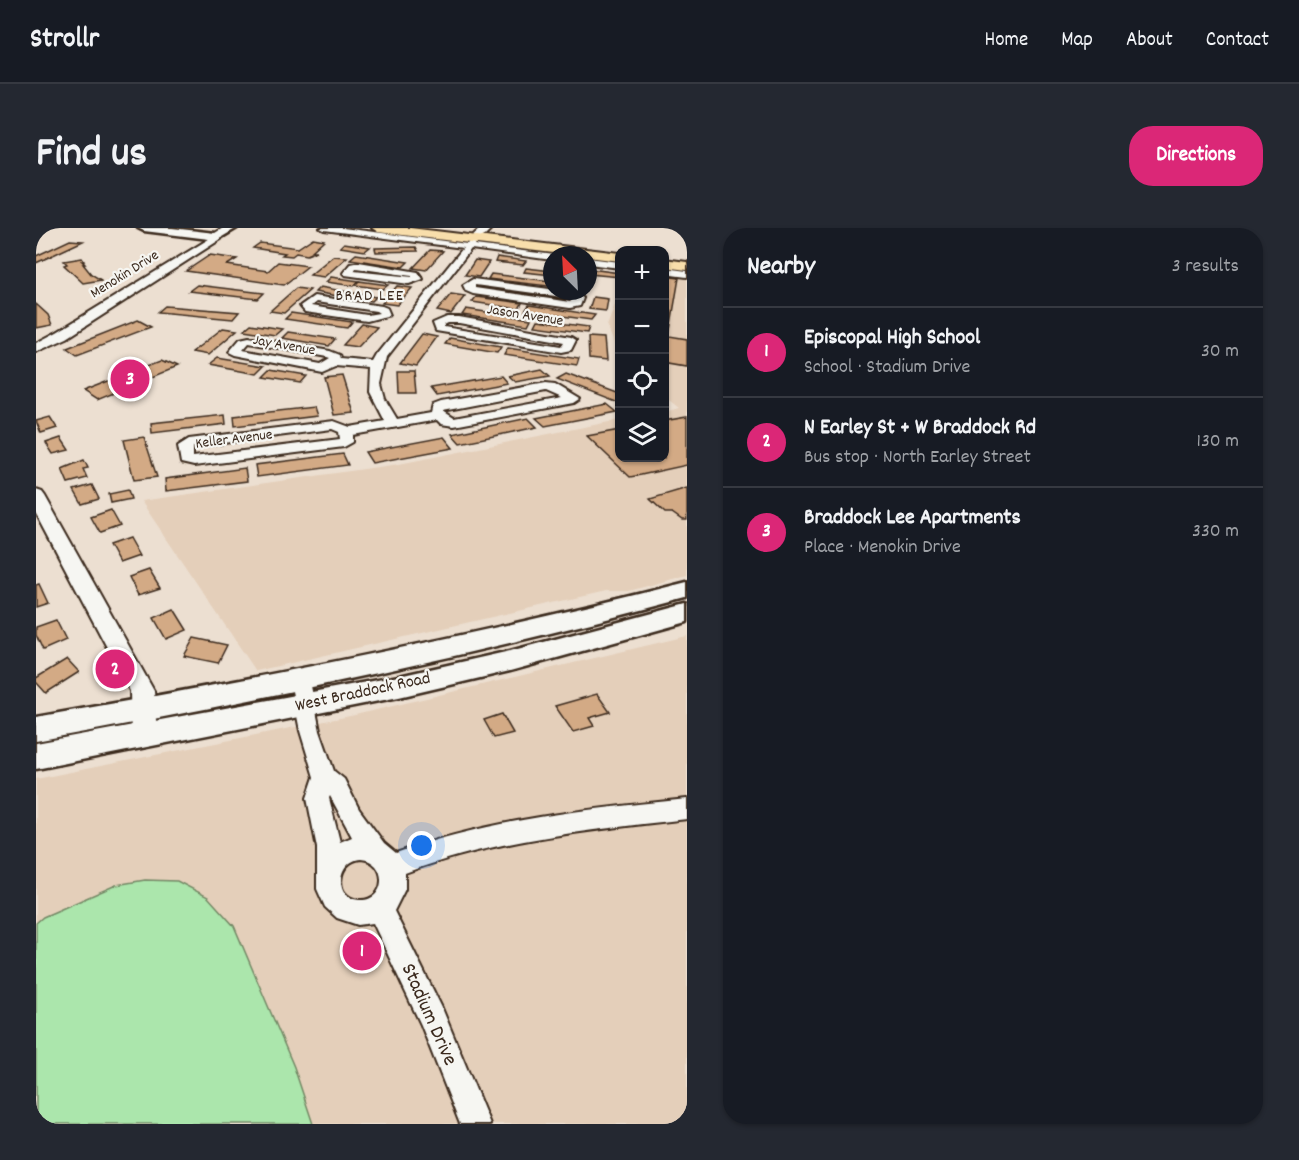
<!DOCTYPE html>
<html lang="en">
<head>
<meta charset="utf-8">
<style>
  body { margin:0; font-family:Dekko,sans-serif; background:#242831; color:#f1f3f6 }
  .controls { position:absolute; right:18px; top:18px; display:grid; overflow:hidden; border-radius:12px; box-shadow:0 2px 4px #0004 }
  .controls button { width:54px; height:54px; display:grid; place-items:center; padding:0; border:0; border-bottom:2px solid #363941; background:#171b24; color:#f1f3f6; font:30px sans-serif }
  .compass { position:absolute; left:507px; top:18px; width:54px; height:54px; border-radius:50%; background:#171b24; box-shadow:0 2px 4px #0004; rotate:336deg }
  .you { position:absolute; left:386px; top:618px; width:21px; height:21px; margin:-15px; border:4px solid #fff; border-radius:50%; background:#1a73e8; box-shadow:0 0 0 9px #1a73e833 }
  .badge { display:grid; place-items:center; width:39px; height:39px; border-radius:50%; background:#db2777; color:#fff; font-size:20px; font-weight:700 }
  .pin { position:absolute; translate:-50% -50%; border:3px solid #fff; box-shadow:0 2px 6px #0006 }
  .list { margin:0; padding:0; list-style:none }
  h2 { display:flex; justify-content:space-between; align-items:center; height:78px; margin:0; padding:0 24px; font-size:26px }
  h2 small { font-size:20px; font-weight:400; color:#9ea1a6 }
  .list li { display:grid; grid-template-columns:39px 1fr auto; gap:18px; align-items:center; box-sizing:border-box; height:90px; padding:0 24px; border-top:2px solid #363941 }
  .list b { display:block; font-size:22px; white-space:nowrap }
  .list p { margin:0; font-size:20px; white-space:nowrap; color:#9ea1a6 }
  .list em { font-size:20px; font-style:normal; color:#9ea1a6 }
  .icon { flex:none; width:33px; height:33px; fill:none; stroke:currentColor; stroke-width:2; stroke-linecap:round; stroke-linejoin:round }
  .map { position:relative; flex:none; width:651px; height:896px; overflow:hidden; border-radius:24px }
  header { display:flex; align-items:center; gap:36px; box-sizing:border-box; height:84px; padding:0 30px; background:#171b24; border-bottom:2px solid #363941 }
  header strong { font-size:28px }
  nav { display:flex; gap:33px; margin-inline-start:auto; font-size:21px }
  .intro { display:flex; align-items:center; justify-content:space-between; box-sizing:border-box; height:144px; padding:0 36px }
  h1 { margin:0; font-size:42px }
  .button { padding:15px 27px; border-radius:24px; background:#db2777; color:#fff; font-size:21px; font-weight:700 }
  main { display:flex; gap:36px; padding:0 36px }
  aside { flex:1; background:#171b24; border-radius:24px; box-shadow:0 2px 4px #0004 }
  .map>svg:first-child { display:block }
</style>
</head>
<body>
<header>
<strong>Strollr</strong>
<nav><a>Home</a><a>Map</a><a>About</a><a>Contact</a></nav>
</header>
<div class="intro"><h1>Find us</h1><a class="button">Directions</a></div>
<main>
<div class="map">
<svg width="651" height="896" viewBox="0 0 651 896">
  <rect width="100%" height="100%" fill="#ecdfd1"/>
  <filter id="ink" filterUnits="userSpaceOnUse"><feTurbulence type="fractalNoise" baseFrequency=".0167" numOctaves="2"/><feDisplacementMap in="SourceGraphic" scale="12" xChannelSelector="R" yChannelSelector="G"/><feConvolveMatrix kernelMatrix="1 2 1 2 8 2 1 2 1" color-interpolation-filters="sRGB"/></filter>
  <g filter="url(#ink)">
    <g fill="#e4cfba">
      <polygon points="629,47 651,49 651,347 593,363 570,363 220,443 105,273 363,236 583,192 584,230 628,230 629,184 643,180 629,169"/>
      <polygon points="583,66 583,127 571,98"/>
      <polygon points="651,408 651,896 0,896 0,551 319,487"/>
    </g>
    <polygon fill="#abe6ac" stroke="#738865" stroke-width="1.5" points="109,652 141,653 172,669 198,698 258,839 277,896 0,896 0,695 7,689 80,657"/>
    <g fill="#d3aa85" stroke="#3b2a1e" stroke-width="1.5">
      <polygon points="277,10 288,12 276,23 281,23 271,27 260,25 256,28 246,27 249,25 217,20 224,15 262,20"/>
      <polygon points="34,12 47,13 0,35 0,28"/>
      <polygon points="308,15 334,19 329,23 304,19"/>
      <polygon points="380,19 382,23 340,24 339,20"/>
      <polygon points="394,22 407,23 390,42 377,40"/>
      <polygon points="320,26 372,34 367,39 314,31"/>
      <polygon points="174,27 201,31 191,37 232,43 242,34 272,38 248,57 150,43"/>
      <polygon points="297,28 311,29 288,49 274,47"/>
      <polygon points="461,29 490,33 487,37 459,34"/>
      <polygon points="46,30 48,33 46,33 49,36 47,36 55,46 65,52 47,55 28,37 31,36 28,33"/>
      <polygon points="439,32 453,34 443,49 429,47"/>
      <polygon points="490,40 516,43 516,47 488,44"/>
      <polygon points="554,41 584,45 584,49 553,46"/>
      <polygon points="455,46 514,53 512,58 452,51"/>
      <polygon points="628,48 643,50 633,108 651,111 651,138 628,134"/>
      <polygon points="295,49 323,53 318,58 290,54"/>
      <polygon points="323,53 352,57 347,61 319,57"/>
      <polygon points="161,57 228,65 222,71 153,63"/>
      <polygon points="361,58 376,60 361,77 346,75"/>
      <polygon points="284,59 312,64 307,69 279,64"/>
      <polygon points="260,60 274,62 248,85 234,83"/>
      <polygon points="312,64 340,69 336,73 307,69"/>
      <polygon points="415,66 429,68 415,86 401,83"/>
      <polygon points="440,69 486,75 483,81 436,74"/>
      <polygon points="557,69 572,71 570,83 553,81"/>
      <polygon points="0,76 12,87 16,97 0,100"/>
      <polygon points="493,77 559,87 555,92 489,83"/>
      <polygon points="129,78 203,84 197,91 122,84"/>
      <polygon points="430,81 495,91 492,97 426,87"/>
      <polygon points="255,85 316,94 311,100 249,91"/>
      <polygon points="102,92 115,99 41,127 31,120"/>
      <polygon points="502,92 553,99 551,105 499,98"/>
      <polygon points="215,96 246,101 239,107 208,102"/>
      <polygon points="326,96 341,99 322,119 307,117"/>
      <polygon points="187,100 201,102 172,127 156,124"/>
      <polygon points="252,104 299,111 293,118 246,110"/>
      <polygon points="386,106 401,109 380,138 364,135"/>
      <polygon points="552,109 568,110 570,133 553,131"/>
      <polygon points="414,110 465,119 461,125 409,116"/>
      <polygon points="472,120 543,131 541,138 468,127"/>
      <polygon points="181,130 230,138 222,146 172,137"/>
      <polygon points="126,132 141,139 61,172 47,163"/>
      <polygon points="506,141 514,148 479,154 472,148"/>
      <polygon points="235,142 270,148 264,155 228,149"/>
      <polygon points="362,143 378,143 380,165 363,165"/>
      <polygon points="530,146 584,166 584,172 580,174 521,151"/>
      <polygon points="306,147 318,185 298,187 288,149"/>
      <polygon points="465,148 471,155 401,168 395,160"/>
      <polygon points="571,176 581,184 509,198 500,190"/>
      <polygon points="278,179 281,188 199,198 198,188"/>
      <polygon points="189,187 190,196 116,205 115,195"/>
      <polygon points="14,189 21,200 5,205 0,193"/>
      <polygon points="651,189 651,237 605,247 594,249 551,208 584,202 584,230 628,230 628,193"/>
      <polygon points="492,190 501,199 424,215 416,206"/>
      <polygon points="108,209 121,249 98,252 88,212"/>
      <polygon points="408,209 417,220 336,235 329,224"/>
      <polygon points="25,210 33,222 17,226 10,215"/>
      <polygon points="307,226 312,237 221,249 219,237"/>
      <polygon points="48,232 52,240 47,241 51,250 32,255 26,241"/>
      <polygon points="209,240 211,253 130,263 129,251"/>
      <polygon points="56,257 63,271 46,276 38,262"/>
      <polygon points="651,260 651,292 646,292 636,285 629,285 614,271"/>
      <polygon points="92,262 95,271 75,275 73,266"/>
      <polygon points="75,282 84,298 64,305 55,289"/>
      <polygon points="93,310 103,328 83,335 73,317"/>
      <polygon points="113,342 124,360 102,367 93,349"/>
      <polygon points="3,356 12,375 0,379 0,357"/>
      <polygon points="138,381 151,402 130,411 118,390"/>
      <polygon points="20,392 30,412 7,422 0,407 0,399"/>
      <polygon points="158,410 191,417 182,435 148,428"/>
      <polygon points="31,431 43,444 10,465 0,454 0,450"/>
      <polygon points="561,466 574,484 553,490 558,498 537,504 519,478"/>
      <polygon points="466,486 477,505 458,510 448,492"/>
    </g>
    <g fill="none" stroke-linecap="round" stroke-linejoin="round">
      <g stroke="#3b2a1e" stroke-width="4">
        <g id="minor">
          <path d="M284 0H307L431 16 438 9 442 12 439 17 519 27H516V32L435 21 351 129 345 156 349 171 361 191 395 185 397 177 405 174 510 155 519 156 544 171 538 175 418 198 405 196 401 192 317 207V214L308 219 158 238 145 235 142 218 153 211 298 193 314 199 349 193 334 164 335 141 300 138 286 144 199 127 193 124 204 111 213 109 294 123 304 127 305 131 337 134 341 127 427 20 288 2ZM213 115 291 129 294 130 284 136 207 122ZM510 163 526 170 418 190 407 183ZM296 201 303 204 304 211 157 229V219Z"/>
          <polygon points="552,30 584,34 584,40 552,36"/>
          <path d="M323 34 382 44 387 51 373 56 309 47 307 45 314 36ZM320 40 376 48V49L318 43Z"/>
          <polygon points="628,40 651,43 651,49 628,46"/>
          <path d="M437 51 537 64 547 70 544 78 534 80 437 66 430 63 427 57ZM439 57 534 70 537 71 534 74 439 60Z"/>
          <path d="M278 68 346 78 351 80 354 87 331 93 269 84 264 78ZM280 74 340 83 343 85 331 87 275 78Z"/>
          <path d="M411 89H423L535 109 540 112 535 122 525 124 400 103 397 95ZM412 95H423L528 114 525 118 408 99V97Z"/>
          <path d="M264 445 271 448 274 453 284 503 298 543 308 551 323 581 348 615 360 625C454 591 552 581 651 571V591C556 602 460 611 369 645V661L358 683 406 780 454 896H424L385 797 337 695 322 697 301 690 289 679 281 661V620L271 570 278 549 264 503 254 453 257 448ZM294 568 316 609 304 614 293 570ZM325 631C353 633 351 674 323 672 297 670 301 633 325 631Z"/>
        </g>
      </g>
      <g stroke="#3b2a1e" stroke-width="4">
        <g id="tertiary">
          <polygon points="445,0 456,0 442,14 434,14 434,10"/>
          <polygon points="181,6 186,9 185,11 31,110 0,124 0,115 21,104"/>
          <polygon points="0,262 6,264 9,268 118,463 121,508 117,516 108,519 99,516 95,508 94,463 0,285"/>
        </g>
      </g>
      <g stroke="#3b2a1e" stroke-width="5">
        <g id="secondary">
          <polygon points="102,0 136,0 179,5 187,0 201,0 181,12 108,3"/>
          <path d="M651 354V370C436 428 219 473 0 513V489C219 451 436 409 651 354Z"/>
          <polygon points="651,376 651,394 474,443 363,469 0,541 0,515 363,448 474,423"/>
        </g>
      </g>
      <g stroke="#3b2a1e" stroke-width="4">
        <g id="primary">
          <polygon points="336,0 374,0 584,25 584,33 552,29 552,27 534,27 342,4"/>
          <polygon points="628,31 651,34 651,42 628,39"/>
        </g>
      </g>
      <use href="#minor" fill="#f6f6f2" fill-rule="evenodd"/>
      <use href="#tertiary" fill="#f6f6f2" fill-rule="evenodd"/>
      <use href="#secondary" fill="#f6f6f2" fill-rule="evenodd"/>
      <use href="#primary" fill="#f8deab" fill-rule="evenodd"/>
    </g>
  </g>
  <g text-anchor="middle" dominant-baseline="central" stroke-width="4.5" stroke-linejoin="round" paint-order="stroke">
    <g font-size="15" fill="#3b2a1e" stroke="#f6f6f2">
      <text transform="translate(89 47) rotate(-32)">Menokin Drive</text>
      <text transform="translate(489 88) rotate(9)">Jason Avenue</text>
      <text transform="translate(248 118) rotate(10)">Jay Avenue</text>
      <text transform="translate(198 212) rotate(-7)">Keller Avenue</text>
    </g>
    <g font-size="16" letter-spacing="1.5" fill="#3b2a1e" stroke="#f6f6f2">
      <text x="334" y="68">BRAD LEE</text>
    </g>
    <g font-size="18" fill="#3b2a1e" stroke="#f6f6f2">
      <text transform="translate(327 465) rotate(-12)">West Braddock Road</text>
    </g>
    <g font-size="21" fill="#3b2a1e" stroke="#f6f6f2">
      <text transform="translate(392 787) rotate(66)">Stadium Drive</text>
    </g>
  </g>
</svg>
<div class="controls">
<button>+</button>
<button>−</button>
<button><svg class="icon" aria-label="locate" viewBox="0 0 24 24"><circle cx="12" cy="12" r="6"/><path d="M12 2v4M12 18v4M2 12h4M18 12h4"/></svg></button>
<button><svg class="icon" aria-label="layers" viewBox="0 0 24 24"><path d="M12 4l9 5-9 5-9-5zM3 14l9 5 9-5"/></svg></button>
</div>
<svg class="compass" viewBox="-18 -18 36 36"><path d="M0-13l5 13h-10z" fill="#e53935"/><path d="M0 13l5-13h-10z" fill="#9ea1a6"/></svg>
<div class="you"></div>
<div class="pin badge" style="left:326px;top:723px">1</div>
<div class="pin badge" style="left:79px;top:441px">2</div>
<div class="pin badge" style="left:94px;top:151px">3</div>
</div>
<aside>
<h2>Nearby<small>3 results</small></h2>
<ul class="list">
<li><span class="badge">1</span><div><b>Episcopal High School</b><p>School · Stadium Drive</p></div><em>30 m</em></li>
<li><span class="badge">2</span><div><b>N Earley St + W Braddock Rd</b><p>Bus stop · North Earley Street</p></div><em>130 m</em></li>
<li><span class="badge">3</span><div><b>Braddock Lee Apartments</b><p>Place · Menokin Drive</p></div><em>330 m</em></li>
</ul>
</aside>
</main>
</body>
</html>
